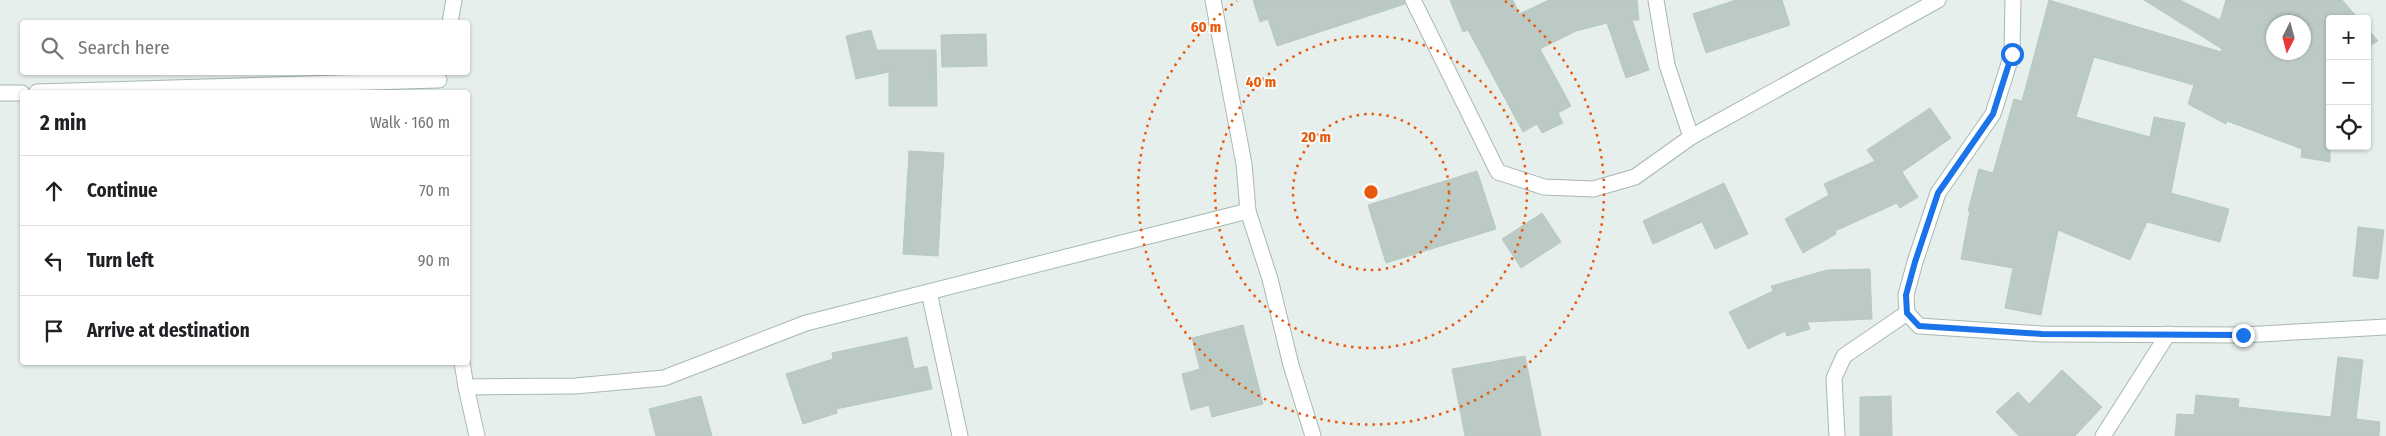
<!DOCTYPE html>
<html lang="en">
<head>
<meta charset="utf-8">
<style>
  body { margin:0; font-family:"Fira Sans Condensed",sans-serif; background:#f6f6f6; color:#202124 }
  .controls { position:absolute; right:15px; top:15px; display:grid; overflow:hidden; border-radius:5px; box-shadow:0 1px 4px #0004 }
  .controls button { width:45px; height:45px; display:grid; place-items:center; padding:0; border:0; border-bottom:1px solid #e0e0e0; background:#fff; color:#202124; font:25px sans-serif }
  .compass { position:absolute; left:2266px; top:15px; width:45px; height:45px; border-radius:50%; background:#fff; box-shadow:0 1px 4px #0004; rotate:186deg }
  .stop { position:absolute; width:15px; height:15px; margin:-11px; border:4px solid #1a73e8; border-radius:50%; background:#fff }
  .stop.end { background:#1a73e8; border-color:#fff; box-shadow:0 1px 5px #0008 }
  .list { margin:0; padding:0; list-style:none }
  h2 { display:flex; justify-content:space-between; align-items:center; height:65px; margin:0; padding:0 20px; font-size:21px }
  h2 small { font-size:16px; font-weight:400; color:#757577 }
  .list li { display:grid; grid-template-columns:32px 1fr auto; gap:15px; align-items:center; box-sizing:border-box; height:70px; padding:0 20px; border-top:1px solid #e0e0e0 }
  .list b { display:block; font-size:19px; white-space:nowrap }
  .list em { font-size:16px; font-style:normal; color:#757577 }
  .icon { flex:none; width:28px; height:28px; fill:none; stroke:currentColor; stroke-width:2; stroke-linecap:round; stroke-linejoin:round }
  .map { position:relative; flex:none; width:2386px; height:436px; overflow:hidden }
  .search { position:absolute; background:#fff; box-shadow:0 1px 4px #0004; left:20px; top:20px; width:450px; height:55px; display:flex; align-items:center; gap:12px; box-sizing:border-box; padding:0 18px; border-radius:5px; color:#757577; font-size:19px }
  .panel { position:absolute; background:#fff; box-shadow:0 1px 4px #0004; left:20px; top:90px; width:450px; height:275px; border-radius:5px }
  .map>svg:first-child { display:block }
</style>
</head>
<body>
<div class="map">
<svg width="2386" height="436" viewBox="0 0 2386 436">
  <rect width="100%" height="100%" fill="#e6efeb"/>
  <g fill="#bbcac4" stroke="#b8c9c2" fill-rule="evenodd">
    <polygon points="1253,0 1404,0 1405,4 1277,46 1268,19 1260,22"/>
    <polygon points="1450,0 1513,0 1519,14 1549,0 1637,0 1639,20 1632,20 1649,70 1626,78 1607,23 1576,31 1540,49 1571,106 1558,113 1563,123 1542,133 1537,124 1523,132 1468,30 1463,32"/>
    <polygon points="1736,0 1782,0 1790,25 1706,53 1693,14"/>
    <path d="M2049 0 2221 52 2222 49 2144 0H2180L2220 20 2226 0H2342L2359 19H2330V162L2301 157 2302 149 2227 121 2226 124 2188 104 2194 85 2094 57 2076 117 2150 137 2154 117 2185 123 2171 193 2229 209 2220 242 2147 222 2130 260 2058 230 2041 315 2005 308 2013 268 1961 259 1970 211H1968L1979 169 1993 173 2014 99 2022 101ZM2274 22H2304V52H2274Z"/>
    <polygon points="2367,28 2378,41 2367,47"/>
    <polygon points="871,30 877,50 936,50 937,106 889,106 889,72 856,79 846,36"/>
    <polygon points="986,34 987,66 942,67 941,35"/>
    <polygon points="1930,108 1951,138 1902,172 1918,197 1900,208 1897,203 1835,231 1836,234 1803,253 1785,219 1829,195 1824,184 1875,161 1867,150"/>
    <polygon points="909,151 944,153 938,256 903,254"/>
    <polygon points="1477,171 1496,229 1386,263 1368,205"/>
    <polygon points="1724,183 1748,234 1715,249 1702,222 1653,244 1643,221"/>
    <polygon points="1542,213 1561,242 1521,268 1502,239"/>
    <polygon points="2358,227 2384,230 2378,279 2353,276"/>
    <polygon points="1870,269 1872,319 1807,322 1810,329 1787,336 1785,331 1748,349 1729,312 1773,291 1771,286 1827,270"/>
    <polygon points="1243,325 1263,404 1212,417 1209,405 1191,410 1182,374 1200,369 1192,338"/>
    <polygon points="907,337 914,369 927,366 932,389 836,409 837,413 803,424 786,374 833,359 832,353"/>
    <polygon points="1525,356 1541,436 1465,436 1452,369"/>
    <polygon points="2338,357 2363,360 2356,419 2380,422 2379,436 2175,436 2177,414 2194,415 2196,395 2239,399 2238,407 2331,417"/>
    <polygon points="2062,370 2102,407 2075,436 2019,436 1996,412 2018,392 2029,404"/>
    <polygon points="701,396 712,436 656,436 649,409"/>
    <polygon points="1891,396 1892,436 1860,436 1860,397"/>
  </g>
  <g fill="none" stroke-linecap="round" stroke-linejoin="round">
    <g stroke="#a8b8b2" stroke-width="17">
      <g id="minor">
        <polyline points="1213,0 1244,164 1248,211 1270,279 1291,365 1313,436"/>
        <polyline points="1413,0 1498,172 1544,187 1593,189 1635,177 1691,137 1938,0"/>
        <polyline points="1656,0 1667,65 1691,137"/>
        <polyline points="2013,0 2012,54 1993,114 1938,193 1915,262 1906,295 1907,313 1919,326 2042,334 2243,335 2386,327"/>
        <polyline points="450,22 454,0"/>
        <polyline points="37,92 439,80"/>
        <polyline points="0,93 22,93"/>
        <polyline points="929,292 960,436"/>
        <polyline points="462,362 466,387 575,386 664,378 806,323 1248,211"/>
        <polyline points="466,387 477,436"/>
        <polyline points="1837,436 1834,378 1844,356 1907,313"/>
        <polyline points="2103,436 2168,334"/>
      </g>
    </g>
    <use href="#minor" stroke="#fff" stroke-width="15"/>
  </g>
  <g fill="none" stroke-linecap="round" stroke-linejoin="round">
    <polyline stroke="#1a73e8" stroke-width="6" points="2012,54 1993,114 1938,193 1915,262 1906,295 1907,313 1919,326 2042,334 2243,335"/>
  </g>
  <g fill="none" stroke="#e8590c" stroke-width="2.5" stroke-dasharray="2.5 5">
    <circle cx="1371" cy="192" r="78"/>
    <circle cx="1371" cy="192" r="156"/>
    <path d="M1505 1A233 233 0 1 1 1237 1"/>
  </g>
  <circle cx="1371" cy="192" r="8" fill="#e8590c" stroke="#f7fbf9" stroke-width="2.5"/>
  <g font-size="15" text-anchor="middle" font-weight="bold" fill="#e8590c" stroke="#f7fbf9" stroke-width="4" stroke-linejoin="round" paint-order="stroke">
    <text x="1206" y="32">60 m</text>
    <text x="1261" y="87">40 m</text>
    <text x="1316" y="142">20 m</text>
  </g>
</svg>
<div class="controls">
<button>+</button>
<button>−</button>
<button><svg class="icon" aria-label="locate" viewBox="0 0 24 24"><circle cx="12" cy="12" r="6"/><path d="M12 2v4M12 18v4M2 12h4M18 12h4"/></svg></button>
</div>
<svg class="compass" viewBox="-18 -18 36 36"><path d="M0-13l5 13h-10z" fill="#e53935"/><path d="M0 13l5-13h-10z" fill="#757577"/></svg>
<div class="stop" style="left:2012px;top:54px"></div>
<div class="stop end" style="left:2243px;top:335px"></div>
<div class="search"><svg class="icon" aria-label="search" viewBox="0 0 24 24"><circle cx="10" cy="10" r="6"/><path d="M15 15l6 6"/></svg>Search here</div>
<section class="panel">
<h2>2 min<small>Walk · 160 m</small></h2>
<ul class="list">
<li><svg class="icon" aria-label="ahead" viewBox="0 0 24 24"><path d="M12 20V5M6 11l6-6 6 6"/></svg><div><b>Continue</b></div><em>70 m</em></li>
<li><svg class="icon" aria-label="left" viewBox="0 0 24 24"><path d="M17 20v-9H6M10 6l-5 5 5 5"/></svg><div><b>Turn left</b></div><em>90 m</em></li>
<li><svg class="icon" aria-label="arrive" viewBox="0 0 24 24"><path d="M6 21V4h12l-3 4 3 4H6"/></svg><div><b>Arrive at destination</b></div></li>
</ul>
</section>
</div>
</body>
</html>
